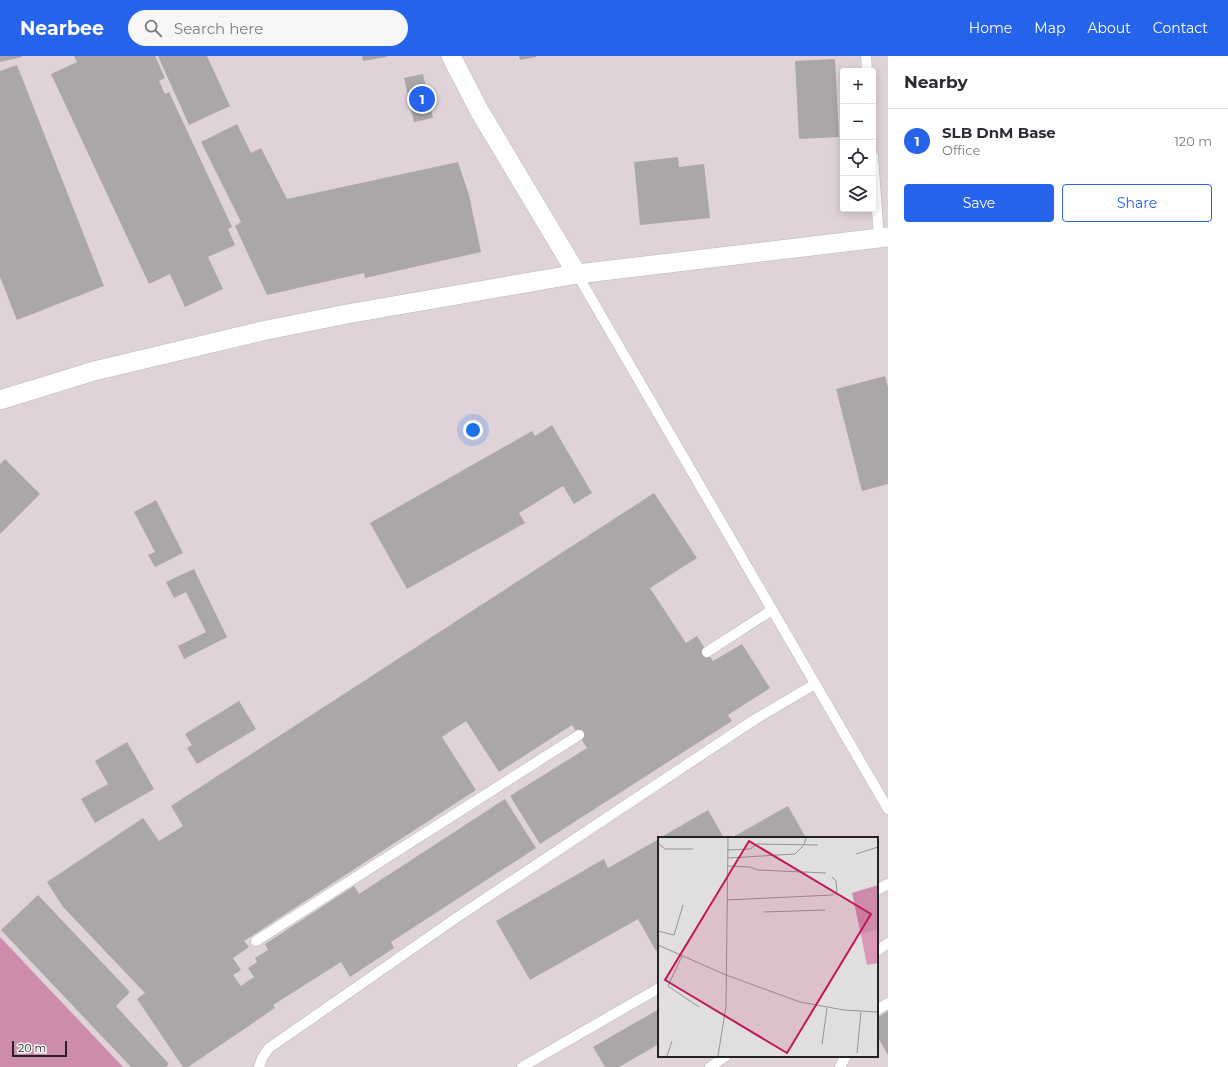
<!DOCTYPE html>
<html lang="en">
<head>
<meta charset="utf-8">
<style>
  body { margin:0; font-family:Montserrat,sans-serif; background:#f7f7f7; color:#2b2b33 }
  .controls { position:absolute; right:12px; top:12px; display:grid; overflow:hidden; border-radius:4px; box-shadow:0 2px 10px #0003 }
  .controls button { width:36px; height:36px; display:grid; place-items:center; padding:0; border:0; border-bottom:1px solid #e1e1e2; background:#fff; color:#2b2b33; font:20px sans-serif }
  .scale { position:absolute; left:12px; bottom:10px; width:55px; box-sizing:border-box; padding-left:4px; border:2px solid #242223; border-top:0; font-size:11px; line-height:14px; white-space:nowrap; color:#242223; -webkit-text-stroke:3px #fff; paint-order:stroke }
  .you { position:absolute; left:473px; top:374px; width:14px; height:14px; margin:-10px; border:3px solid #fff; border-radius:50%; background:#1a73e8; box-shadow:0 0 0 6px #1a73e833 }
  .badge { display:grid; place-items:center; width:26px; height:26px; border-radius:50%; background:#2563eb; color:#fff; font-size:13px; font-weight:700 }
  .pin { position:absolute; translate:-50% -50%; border:2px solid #fff; box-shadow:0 1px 4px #0006 }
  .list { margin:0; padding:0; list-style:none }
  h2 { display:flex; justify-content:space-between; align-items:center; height:52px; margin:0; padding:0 16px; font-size:17px }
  h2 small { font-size:13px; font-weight:400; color:#7c7c81 }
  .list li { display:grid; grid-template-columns:26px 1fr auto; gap:12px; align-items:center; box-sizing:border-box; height:64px; padding:0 16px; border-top:1px solid #e1e1e2 }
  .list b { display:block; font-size:15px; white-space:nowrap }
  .list p { margin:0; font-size:13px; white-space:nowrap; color:#7c7c81 }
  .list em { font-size:13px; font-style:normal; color:#7c7c81 }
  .actions { display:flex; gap:8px; padding:12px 16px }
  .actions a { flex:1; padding:9px 0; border:1px solid #2563eb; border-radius:4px; text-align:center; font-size:14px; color:#2563eb }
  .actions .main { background:#2563eb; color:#fff }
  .icon { flex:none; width:22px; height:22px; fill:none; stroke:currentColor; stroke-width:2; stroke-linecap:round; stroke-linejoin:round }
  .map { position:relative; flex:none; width:888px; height:1011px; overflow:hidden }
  header { display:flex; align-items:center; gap:24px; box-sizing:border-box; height:56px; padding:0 20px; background:#2563eb; color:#fff }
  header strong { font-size:19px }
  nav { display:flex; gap:22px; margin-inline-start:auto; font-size:14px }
  .search { width:280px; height:36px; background:#f7f7f7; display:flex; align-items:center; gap:10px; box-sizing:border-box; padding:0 14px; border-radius:22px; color:#7c7c81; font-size:15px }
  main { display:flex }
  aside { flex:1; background:#fff }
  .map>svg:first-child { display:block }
</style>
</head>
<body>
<header>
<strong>Nearbee</strong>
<div class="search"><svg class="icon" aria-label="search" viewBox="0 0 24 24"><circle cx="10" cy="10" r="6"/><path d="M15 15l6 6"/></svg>Search here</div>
<nav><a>Home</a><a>Map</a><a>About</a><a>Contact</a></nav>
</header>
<main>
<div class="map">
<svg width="888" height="1011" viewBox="0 0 888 1011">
  <rect width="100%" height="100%" fill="#e1dedf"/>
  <path fill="#dfd3d9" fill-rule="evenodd" d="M0 0H888V1011H0ZM843 15H873V153H843ZM659 782H877V1000H659Z"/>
  <polygon fill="#cd8cac" points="0,881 123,1011 0,1011"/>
  <g fill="#aba7a9">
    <polygon points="0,0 22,0 22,1 0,6"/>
    <polygon points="74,0 155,0 165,22 159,25 165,38 169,36 232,171 228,173 235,189 208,201 223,233 185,251 170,218 149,228 51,18 77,6"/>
    <polygon points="158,0 207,0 230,50 189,69"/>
    <polygon points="362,0 387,0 387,1 363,5"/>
    <polygon points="519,0 536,0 536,1 520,4"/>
    <polygon points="835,3 839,81 799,83 795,5"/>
    <polygon points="17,9 104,230 17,264 0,221 0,15"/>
    <polygon points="423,18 433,62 414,66 404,22"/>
    <polygon points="237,68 251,97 261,92 287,143 458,106 469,139 481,196 365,222 364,217 267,239 235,170 241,166 201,86"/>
    <polygon points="678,101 679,111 704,108 710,162 640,169 634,106"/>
    <polygon points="885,320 888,331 888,428 862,435 836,333"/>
    <polygon points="552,369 592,437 574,448 563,430 519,457 525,467 407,533 370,467 532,375 535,380"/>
    <polygon points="5,403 40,438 0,478 0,408"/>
    <polygon points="654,437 697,502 650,532 686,587 697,580 713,605 742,588 770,632 728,659 732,665 540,788 510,740 587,692 572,669 499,716 466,665 442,681 476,734 244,885 249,891 233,902 241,914 233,919 241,930 254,921 248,912 257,906 255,902 268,894 265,888 354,830 359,838 505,743 536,792 391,886 394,892 350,921 341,906 273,949 275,952 188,1011 183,1011 137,943 145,937 63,851 47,826 143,762 159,785 183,770 171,750"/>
    <polygon points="156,444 183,497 155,511 148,499 155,496 134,456"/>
    <polygon points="194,513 227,581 184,603 178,590 206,576 186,536 174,542 166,526"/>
    <polygon points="239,645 256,673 197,708 187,692 192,689 185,678"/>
    <polygon points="127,686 154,733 95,767 81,743 108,728 95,705"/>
    <polygon points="788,750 806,782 731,782"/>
    <polygon points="708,754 724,782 660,782 663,780"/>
    <polygon points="659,783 659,893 656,895 638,863 530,924 496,865 604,803 608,812"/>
    <polygon points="38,839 130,936 116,950 169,1008 166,1011 131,1011 1,874"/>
    <polygon points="659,953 659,988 619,1011 605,1011 593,991"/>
    <polygon points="888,955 888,999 877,980 877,962"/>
  </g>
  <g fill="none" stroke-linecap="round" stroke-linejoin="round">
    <g stroke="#b9b6b7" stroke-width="11">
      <g id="service">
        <polyline points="866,0 867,15"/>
        <polyline points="873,100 879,182"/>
        <polyline points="577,218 888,753"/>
        <polyline points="707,596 772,554"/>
        <polyline points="877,834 888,828"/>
        <polyline points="256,885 579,679"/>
        <polyline points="877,895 888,887"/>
        <polyline points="877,954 888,947"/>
        <polyline points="259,1011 262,1002 269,992 459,860 650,733 754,664 815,628"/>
        <polyline points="522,1011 659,932"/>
        <polyline points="710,1011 726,1000"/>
        <polyline points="840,1011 846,1000"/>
      </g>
    </g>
    <g stroke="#b9b6b7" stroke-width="20">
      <g id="minor">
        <polyline points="451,0 480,56 577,218"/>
        <polyline points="0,344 94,315 262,275 347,258 577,218 888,181"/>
      </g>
    </g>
    <use href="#service" stroke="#fff" stroke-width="10"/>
    <use href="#minor" stroke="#fff" stroke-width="19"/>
  </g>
  <g transform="translate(658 781)">
    <rect width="220" height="220" fill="#e1dedf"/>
    <path d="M220 93V126L209 128 203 98Z" fill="#d899b8"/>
    <path d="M220 48V93L203 98 194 56Z" fill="#cd8cac"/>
    <path fill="none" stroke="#959394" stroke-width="1" d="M0 6 7 12H35M70 13 92 12 99 7 160 8M198 17 220 10M70 21 137 17 146 8 148 1M70 29 92 30 100 33 168 36M69 63 174 58 179 54 178 44 174 40M106 75 167 73M0 94 16 98 25 68M0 108 68 138 142 165 186 173 220 175M24 119 10 149 41 170M164 207 169 171M199 216 203 175M9 219 14 204M60 219 68 169 70 1"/>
    <path fill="#c2185b" fill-opacity="0.15" stroke="#c2185b" stroke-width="2" d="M91 4 213 77 129 216 7 143Z"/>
    <rect width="220" height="220" fill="none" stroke="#242223" stroke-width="2"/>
  </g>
</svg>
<div class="controls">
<button>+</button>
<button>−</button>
<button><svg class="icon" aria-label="locate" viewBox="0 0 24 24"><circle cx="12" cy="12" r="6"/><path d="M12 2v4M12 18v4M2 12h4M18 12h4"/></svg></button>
<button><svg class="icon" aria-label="layers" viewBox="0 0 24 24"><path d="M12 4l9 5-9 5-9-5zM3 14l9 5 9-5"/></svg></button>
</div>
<div class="scale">20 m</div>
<div class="you"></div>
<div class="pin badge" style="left:422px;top:43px">1</div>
</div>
<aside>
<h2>Nearby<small></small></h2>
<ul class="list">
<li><span class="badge">1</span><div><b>SLB DnM Base</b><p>Office</p></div><em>120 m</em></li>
</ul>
<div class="actions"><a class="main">Save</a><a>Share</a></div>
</aside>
</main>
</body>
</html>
